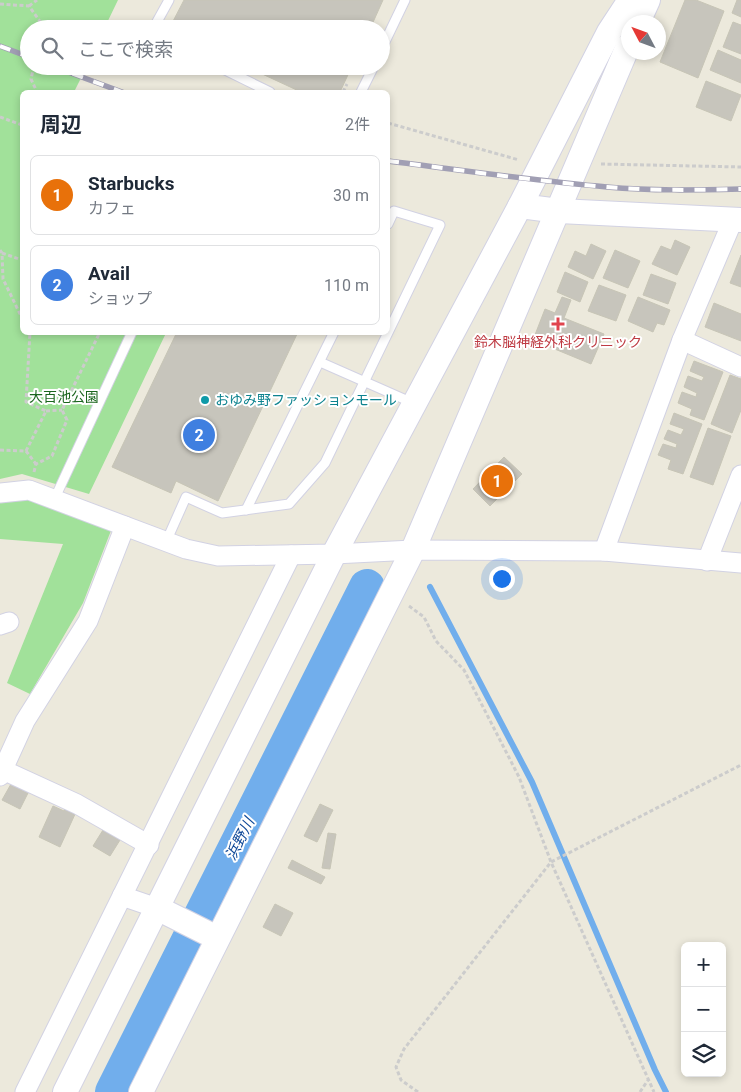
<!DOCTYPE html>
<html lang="ja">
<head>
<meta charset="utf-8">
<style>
  body { margin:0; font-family:Roboto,"Noto Sans JP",sans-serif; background:#f6f6f7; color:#1f2937 }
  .controls { position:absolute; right:15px; bottom:15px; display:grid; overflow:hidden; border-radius:8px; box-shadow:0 2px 8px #0003 }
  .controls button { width:45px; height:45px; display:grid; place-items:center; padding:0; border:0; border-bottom:1px solid #e0e1e3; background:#fff; color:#1f2937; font:25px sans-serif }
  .compass { position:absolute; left:621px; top:15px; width:45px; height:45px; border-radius:50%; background:#fff; box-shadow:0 2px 8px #0003; rotate:311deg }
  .you { position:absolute; left:501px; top:578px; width:18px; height:18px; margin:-12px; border:4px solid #fff; border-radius:50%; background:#1a73e8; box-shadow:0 0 0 8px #1a73e833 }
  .badge { display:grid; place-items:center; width:32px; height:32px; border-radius:50%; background:#7c3aed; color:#fff; font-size:16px; font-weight:700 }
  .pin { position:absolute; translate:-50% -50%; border:2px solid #fff; box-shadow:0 1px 5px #0006 }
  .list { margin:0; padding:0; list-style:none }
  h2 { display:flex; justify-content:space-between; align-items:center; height:65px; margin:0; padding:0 20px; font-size:21px }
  h2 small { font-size:16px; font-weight:400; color:#747a83 }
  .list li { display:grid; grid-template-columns:32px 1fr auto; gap:15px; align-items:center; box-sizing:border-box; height:80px; margin:0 10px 10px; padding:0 10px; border:1px solid #e0e1e3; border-radius:8px }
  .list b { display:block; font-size:19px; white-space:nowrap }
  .list p { margin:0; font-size:16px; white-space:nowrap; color:#747a83 }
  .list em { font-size:16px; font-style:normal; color:#747a83 }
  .icon { flex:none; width:28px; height:28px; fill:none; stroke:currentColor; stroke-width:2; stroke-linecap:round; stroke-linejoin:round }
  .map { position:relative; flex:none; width:741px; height:1092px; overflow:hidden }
  .search { position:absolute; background:#fff; box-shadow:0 2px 8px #0003; left:20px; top:20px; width:370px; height:55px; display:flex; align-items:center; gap:12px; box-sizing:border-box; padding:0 18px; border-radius:28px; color:#747a83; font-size:19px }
  .panel { position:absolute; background:#fff; box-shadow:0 2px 8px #0003; left:20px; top:90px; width:370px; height:245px; border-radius:8px }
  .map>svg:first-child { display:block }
</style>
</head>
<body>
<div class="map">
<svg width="741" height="1092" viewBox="0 0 741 1092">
  <rect width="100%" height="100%" fill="#ece9dc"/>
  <g fill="#a1e19a">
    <polygon points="0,0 118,0 104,29 29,29 29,66 87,66 74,92 22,92 22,332 166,333 89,494 22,474 0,479"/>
    <polygon points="0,490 112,528 83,603 30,694 7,683 63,544 0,539"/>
  </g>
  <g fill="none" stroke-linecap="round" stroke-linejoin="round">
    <polyline stroke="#71aeec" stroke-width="6" points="430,587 532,782 655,1070 666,1092"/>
    <polyline stroke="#71aeec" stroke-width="36" points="113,1092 367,587"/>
  </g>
  <g fill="#c7c5bc" stroke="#c7c5b6">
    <polygon points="184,0 383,0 370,29 169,29"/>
    <polygon points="685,0 696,0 724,11 698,78 660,62"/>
    <polygon points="737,0 741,0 741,17 732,13"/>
    <polygon points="733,22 741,25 741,54 723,47"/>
    <polygon points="718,50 741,60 741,83 710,70"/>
    <polygon points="245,66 352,66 340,92 301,92"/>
    <polygon points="706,81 741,95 731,121 696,107"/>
    <polygon points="675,240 690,247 677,275 652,264 661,246 671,250"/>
    <polygon points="591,244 606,251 593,279 568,267 575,251 586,256"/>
    <polygon points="615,250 640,261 628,288 603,278"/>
    <polygon points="741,255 741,287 730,283"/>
    <polygon points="565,272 588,282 580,302 557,292"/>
    <polygon points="651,274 676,283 668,304 643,295"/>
    <polygon points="599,285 626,295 616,321 588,311"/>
    <polygon points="562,297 571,300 564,318 604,334 591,364 533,340 545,309 555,313"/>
    <polygon points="638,297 670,310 664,325 657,323 653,332 628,321"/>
    <polygon points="714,303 741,314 741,341 705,327"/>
    <polygon points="177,332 298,332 218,501 176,481 171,493 112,467"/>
    <polygon points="694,361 723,372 704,420 690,415 692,409 678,403 682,392 696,397 697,393 684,387 688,376 702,381 704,377 690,371"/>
    <polygon points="730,375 741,379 741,410 732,433 711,424"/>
    <polygon points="674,413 702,424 683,474 668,469 671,460 658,455 663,444 676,448 677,444 664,439 668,430 681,435 684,429 670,424"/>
    <polygon points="708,428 731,436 713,485 690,477"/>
    <polygon points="504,457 522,474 490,506 473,489"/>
    <polygon points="11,784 28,793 20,809 2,800"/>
    <polygon points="320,804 333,810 317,842 304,836"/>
    <polygon points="53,806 64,811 65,807 76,812 60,847 39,837"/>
    <polygon points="103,830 120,840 110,856 93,846"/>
    <polygon points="328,833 336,834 330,869 322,868"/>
    <polygon points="292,860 325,877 321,884 288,868"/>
    <polygon points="275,904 293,913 281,936 263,927"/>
  </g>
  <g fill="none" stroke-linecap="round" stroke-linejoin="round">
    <g stroke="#d2d2e3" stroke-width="11">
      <g id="service">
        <polyline points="153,29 169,0"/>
        <polyline points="381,50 405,0"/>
        <polyline points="217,66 270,92"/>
        <polyline points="361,92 374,66"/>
        <polyline points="320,362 413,403"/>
        <polyline points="54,500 132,332"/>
        <polyline points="246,510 334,332"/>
        <polyline points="166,542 186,497 222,513 289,504 325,463 440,225 394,211 388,224"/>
      </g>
    </g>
    <g stroke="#d2d2e3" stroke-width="21">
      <g id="minor">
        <polyline points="682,340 741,367"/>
        <polyline points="0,493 29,490 186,549 218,556 334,554 413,550 604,551 741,563"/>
        <polyline points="604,551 682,340 733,220"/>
        <polyline points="707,561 741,475"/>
        <polyline points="0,625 9,622"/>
        <polyline points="3,770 77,804 149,845"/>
        <polyline points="0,776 25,721 88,621 125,526"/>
        <polyline points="122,896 157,908"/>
        <polyline points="25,1092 291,555"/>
      </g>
    </g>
    <g stroke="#d2d2e3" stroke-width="26">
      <g id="tertiary">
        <polyline points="638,22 648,0"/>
        <polyline points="520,206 559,211 741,220"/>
        <polyline points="157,908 217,938"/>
        <polyline points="65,1092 334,554 520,206 609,32 630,0"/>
        <polyline points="141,1092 413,550 628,46"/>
      </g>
    </g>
    <g stroke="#ccc" stroke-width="3" stroke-dasharray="4 2.5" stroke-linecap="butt">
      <polyline points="0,4 29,6 44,27 43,29"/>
      <polyline points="29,6 37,0"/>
      <polyline points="34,66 31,79 37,92"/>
      <polyline points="343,92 347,84"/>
      <polyline points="0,117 22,125"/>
      <polyline points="388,123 519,160"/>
      <polyline points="601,164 741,167"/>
      <polyline points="0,250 2,253 3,279 22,318"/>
      <polyline points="2,253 22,260"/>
      <polyline points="46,411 62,410"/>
      <polyline points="0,450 26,451 46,411 26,402 30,332"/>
      <polyline points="26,451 36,464"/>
      <polyline points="34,472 36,464 52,456 67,420 62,410 100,332"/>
      <polyline points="409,606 424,617 436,641 464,670 519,777 551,862 654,1092"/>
      <polyline points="418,1092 401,1080 396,1067 404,1049 551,862 741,765"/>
      <polyline points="640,1092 648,1080"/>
    </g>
    <use href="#service" stroke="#fff" stroke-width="9"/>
    <use href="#minor" stroke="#fff" stroke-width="19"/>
    <use href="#tertiary" stroke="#fff" stroke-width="24"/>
    <g stroke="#a19fb4" stroke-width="5.5">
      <g id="rail">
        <polyline points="0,46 29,57"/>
        <polyline points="52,66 122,92"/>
        <path d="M388 161C461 170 534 181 607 187 652 191 697 190 741 189"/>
      </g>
    </g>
    <use href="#rail" stroke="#fff" stroke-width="4" stroke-dasharray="11" stroke-linecap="butt"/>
  </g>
  <path fill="#e0444e" stroke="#fff" stroke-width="2" d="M555.5 316.5h5v5h5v5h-5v5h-5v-5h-5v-5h5z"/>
  <circle fill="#0f9aa8" stroke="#fff" stroke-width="2" cx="205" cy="400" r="5"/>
  <g text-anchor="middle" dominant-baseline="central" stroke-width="4" stroke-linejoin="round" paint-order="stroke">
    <g font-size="14" fill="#be3a42" stroke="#fff">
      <text x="558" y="342">鈴木脳神経外科クリニック</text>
    </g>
    <g font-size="14" fill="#1b661e" stroke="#fff">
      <text x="64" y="397">大百池公園</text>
    </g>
    <g font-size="14" fill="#0d838f" stroke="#fff" text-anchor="start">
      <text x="215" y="400">おゆみ野ファッションモール</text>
    </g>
    <g font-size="15" font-style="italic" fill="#104998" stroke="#fff">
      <text transform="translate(240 839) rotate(-63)">浜野川</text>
    </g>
  </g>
</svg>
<div class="controls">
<button>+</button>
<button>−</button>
<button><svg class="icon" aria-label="layers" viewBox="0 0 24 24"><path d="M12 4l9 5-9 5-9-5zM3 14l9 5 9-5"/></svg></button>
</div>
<svg class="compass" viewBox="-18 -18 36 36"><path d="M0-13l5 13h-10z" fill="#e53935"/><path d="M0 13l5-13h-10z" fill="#747a83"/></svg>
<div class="you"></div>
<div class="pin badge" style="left:497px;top:481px;background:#e8710a">1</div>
<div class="pin badge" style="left:199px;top:435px;background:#3f7fe0">2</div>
<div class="search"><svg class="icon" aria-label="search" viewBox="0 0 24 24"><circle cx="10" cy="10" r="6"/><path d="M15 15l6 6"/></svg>ここで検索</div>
<section class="panel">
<h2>周辺<small>2件</small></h2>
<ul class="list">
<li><span class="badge" style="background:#e8710a">1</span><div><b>Starbucks</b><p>カフェ</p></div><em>30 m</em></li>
<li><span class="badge" style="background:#3f7fe0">2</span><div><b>Avail</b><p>ショップ</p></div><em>110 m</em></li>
</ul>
</section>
</div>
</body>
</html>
